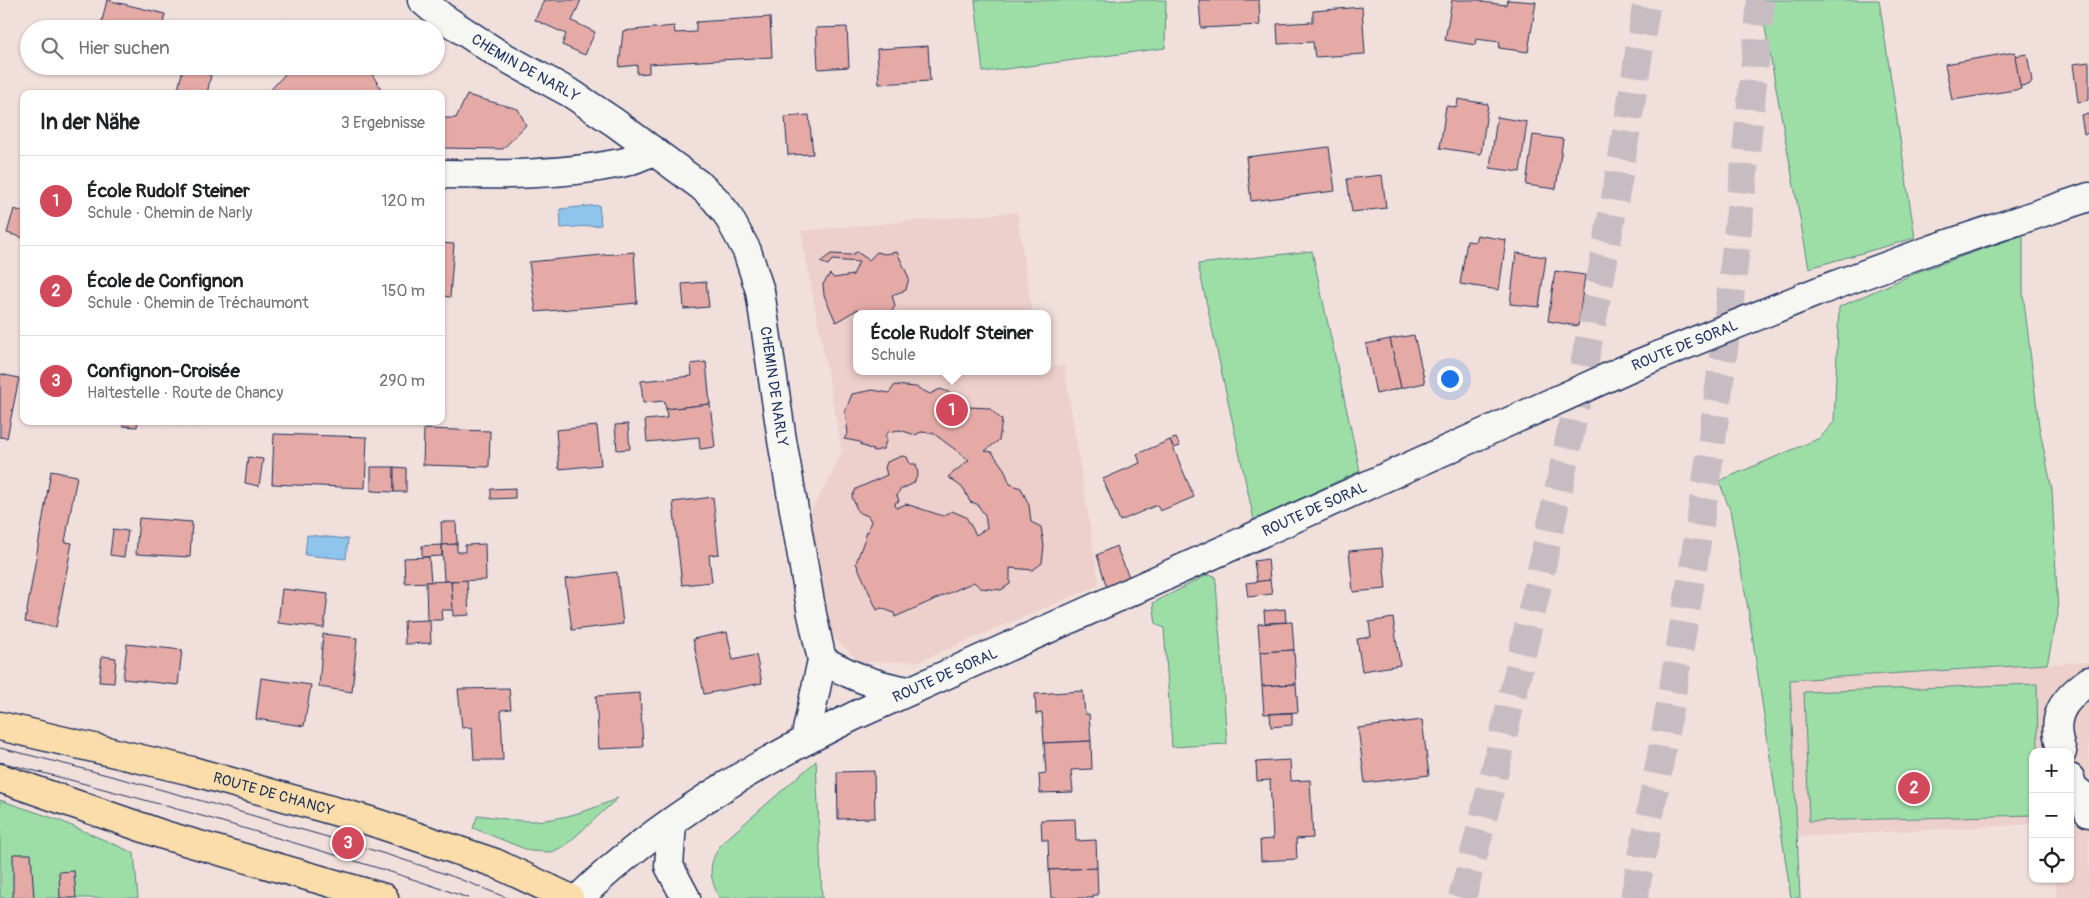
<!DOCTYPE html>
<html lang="de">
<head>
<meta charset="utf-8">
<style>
  body { margin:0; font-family:Pangolin,sans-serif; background:#f6f6f6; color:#202124 }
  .controls { position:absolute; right:15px; bottom:15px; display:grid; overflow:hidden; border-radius:10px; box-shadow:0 1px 4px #0004 }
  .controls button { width:45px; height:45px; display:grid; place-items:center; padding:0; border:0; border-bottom:1px solid #e0e0e0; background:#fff; color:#202124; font:25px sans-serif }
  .you { position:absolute; left:1449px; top:378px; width:18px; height:18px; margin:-12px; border:4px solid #fff; border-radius:50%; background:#1a73e8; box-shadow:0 0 0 8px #1a73e833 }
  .badge { display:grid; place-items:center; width:32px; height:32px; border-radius:50%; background:#d1495b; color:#fff; font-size:16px; font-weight:700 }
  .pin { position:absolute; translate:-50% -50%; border:2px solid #fff; box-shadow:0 1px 5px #0006 }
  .popup { position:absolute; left:853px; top:310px; width:198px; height:65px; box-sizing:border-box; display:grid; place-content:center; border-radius:10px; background:#fff; filter:drop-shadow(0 1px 4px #0005); font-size:16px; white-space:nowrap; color:#757577 }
  .popup b { font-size:19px; color:#202124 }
  .popup::after { content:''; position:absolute; left:50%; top:100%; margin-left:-10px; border:10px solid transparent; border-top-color:#fff }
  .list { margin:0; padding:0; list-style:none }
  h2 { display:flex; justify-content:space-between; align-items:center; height:65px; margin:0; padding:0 20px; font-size:21px }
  h2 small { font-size:16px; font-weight:400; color:#757577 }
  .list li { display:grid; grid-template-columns:32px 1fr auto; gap:15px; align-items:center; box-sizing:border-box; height:90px; padding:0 20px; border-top:1px solid #e0e0e0 }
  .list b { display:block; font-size:19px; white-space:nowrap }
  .list p { margin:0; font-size:16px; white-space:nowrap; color:#757577 }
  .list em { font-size:16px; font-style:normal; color:#757577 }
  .icon { flex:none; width:28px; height:28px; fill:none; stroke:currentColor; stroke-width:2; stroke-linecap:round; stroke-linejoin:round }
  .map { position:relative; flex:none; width:2089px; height:898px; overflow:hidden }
  .search { position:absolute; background:#fff; box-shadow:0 1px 4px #0004; left:20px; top:20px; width:425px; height:55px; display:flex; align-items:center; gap:12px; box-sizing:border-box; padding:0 18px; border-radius:28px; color:#757577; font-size:19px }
  .panel { position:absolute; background:#fff; box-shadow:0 1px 4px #0004; left:20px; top:90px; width:425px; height:335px; border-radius:10px }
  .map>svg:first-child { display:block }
</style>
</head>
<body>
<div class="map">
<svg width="2089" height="898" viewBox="0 0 2089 898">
  <rect width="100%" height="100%" fill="#f1dfdb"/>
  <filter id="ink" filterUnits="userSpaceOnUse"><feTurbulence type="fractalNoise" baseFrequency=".02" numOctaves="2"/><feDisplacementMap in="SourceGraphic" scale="10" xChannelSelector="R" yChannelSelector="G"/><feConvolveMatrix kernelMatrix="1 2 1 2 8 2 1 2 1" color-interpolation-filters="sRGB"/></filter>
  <g filter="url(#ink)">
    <g fill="#edcfcb">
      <polygon points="1017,212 1032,314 857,314 857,371 1047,371 1047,367 1064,365 1099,585 920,661 860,662 827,631 806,519 829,480 842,451 801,231"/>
      <polygon points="2089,662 2089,898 2056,898 2056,879 2070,879 2070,752 2033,752 2033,824 1796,837 1790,680"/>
    </g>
    <g fill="#9ddea7" stroke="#5c8682">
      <polygon points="975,0 1166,0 1165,48 983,72"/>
      <polygon points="1760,0 1879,0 1915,238 1809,268"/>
      <polygon points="2023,235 2023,293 2039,426 2052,490 2058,614 2047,664 1790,680 1800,898 1791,898 1749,614 1730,510 1719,481 1820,438 1834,422 1839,307 1920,271"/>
      <polygon points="1312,251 1360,471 1254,520 1198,264"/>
      <polygon points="1207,575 1215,576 1216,582 1227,744 1172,747 1164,628 1156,624 1153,603"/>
      <polygon points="2037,684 2038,752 2033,752 2033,815 1809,821 1804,692"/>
      <path d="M816 761 822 898H719C709 875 707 865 722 843Z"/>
      <path d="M618 798 566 845 552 852 530 851 473 828 478 815C495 817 514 821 532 821 562 820 591 810 618 798Z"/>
      <polygon points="0,800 56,819 134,853 138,898 0,898"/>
    </g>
    <g fill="#8fc4ec" stroke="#6188b3">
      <polygon points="599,205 601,225 561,228 560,209"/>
      <polygon points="307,535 348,539 346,559 305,555"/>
    </g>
    <g fill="#e5aaa5" stroke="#1b2f5e">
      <polygon points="107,0 165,14 162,29 100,29"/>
      <polygon points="544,0 581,0 572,21 595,32 585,55 562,45 566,34 535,20"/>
      <polygon points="1199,0 1259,0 1260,25 1201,28"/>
      <polygon points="1452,0 1482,0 1482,2 1506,5 1507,0 1536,2 1528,52 1499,48 1500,42 1476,39 1475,45 1445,40"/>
      <polygon points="1362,7 1365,54 1315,57 1313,42 1278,44 1277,24 1313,22 1313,11"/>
      <polygon points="770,17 772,57 649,64 649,73 637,74 637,65 619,67 623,31 674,26 675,33 696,32 696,22"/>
      <polygon points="280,20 306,22 309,29 275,29"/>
      <polygon points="847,27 849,67 818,69 816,28"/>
      <polygon points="928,46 930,81 879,84 877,49"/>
      <polygon points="2015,52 2021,89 1952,100 1945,64"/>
      <polygon points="2027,54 2032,81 2029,85 2020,86 2015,56"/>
      <polygon points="2089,62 2089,100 2078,102 2073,64"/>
      <polygon points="281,66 340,66 343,73 372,74 384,94 267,94 285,74"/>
      <polygon points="183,68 211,75 207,94 177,94"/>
      <polygon points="467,95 518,109 526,125 503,149 441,148 441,118 456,118"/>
      <polygon points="1458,99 1488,104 1481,154 1440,148 1446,106 1457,107"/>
      <polygon points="2089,114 2089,133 2084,134 2081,115"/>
      <polygon points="809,115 813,154 788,155 785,117"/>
      <polygon points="1497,117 1527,122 1520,172 1490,168"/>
      <polygon points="1533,135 1563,139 1556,189 1526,185"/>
      <polygon points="1329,147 1335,191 1251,201 1246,157"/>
      <polygon points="1382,175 1386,208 1352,212 1347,179"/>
      <polygon points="14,209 24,212 24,238 7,233"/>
      <polygon points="1477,235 1506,240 1499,290 1460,284 1467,241 1475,242"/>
      <polygon points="441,243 454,244 450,297 441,296"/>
      <polygon points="634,252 637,303 536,312 529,262"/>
      <polygon points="857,252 869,260 877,252 885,254 897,252 909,278 906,290 892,295 895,306 890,314 858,314 858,309 836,322 824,295 823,284 830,274 834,278 853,275 859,262 832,260 828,265 820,262 831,254 851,255"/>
      <polygon points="1516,253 1546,257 1539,307 1510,304"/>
      <polygon points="1555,271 1585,275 1578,326 1548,321"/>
      <polygon points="706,282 709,307 684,309 682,284"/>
      <polygon points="1414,335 1425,383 1401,388 1390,339"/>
      <polygon points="1390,339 1401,388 1376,394 1366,344"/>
      <polygon points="706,362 710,404 666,409 664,401 643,403 641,381 692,376 691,364"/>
      <polygon points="0,374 19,378 7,438 0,437"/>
      <polygon points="895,385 916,387 930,394 940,389 959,396 969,407 989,408 1002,420 999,440 985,451 992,452 1004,469 1010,484 1021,488 1029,505 1031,522 1041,527 1044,546 1042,563 1033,570 1010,568 1010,584 1001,590 980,588 974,582 895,617 894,613 881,608 877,610 856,563 871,521 868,516 858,512 852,497 856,489 887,475 885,468 887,462 902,456 907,457 910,464 916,464 918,474 914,483 900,490 897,495 899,501 895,503 896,508 906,504 943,516 952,511 966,517 976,535 987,528 985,515 977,504 970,502 964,489 948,477 969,460 933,433 921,432 915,435 900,430 888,432 885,436 887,439 883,449 875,451 861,445 860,442 844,439 848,433 845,412 852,394 873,390 889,393"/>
      <polygon points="710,404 715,447 700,449 699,437 647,442 645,420 667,418 666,409"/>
      <polygon points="123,421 138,421 137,427 123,426"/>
      <polygon points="147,421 201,421 201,426"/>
      <polygon points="628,424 630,449 617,450 615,425"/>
      <polygon points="597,426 601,465 559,469 556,430"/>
      <polygon points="424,429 490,431 489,467 423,465"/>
      <polygon points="274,434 367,437 365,488 272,484"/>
      <polygon points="1176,438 1180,446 1174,448 1170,440"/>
      <polygon points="1170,440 1194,497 1160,511 1157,505 1120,521 1103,479 1140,463 1137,454"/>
      <polygon points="248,457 263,459 259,486 245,483"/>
      <polygon points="371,467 394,467 394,492 371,491"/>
      <polygon points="394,467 406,468 406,492 394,492"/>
      <polygon points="51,471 77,476 65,542 72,543 56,627 25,622"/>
      <polygon points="515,488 515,498 491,499 491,489"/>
      <polygon points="713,497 719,554 709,555 712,582 682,585 673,502"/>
      <polygon points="139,518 192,522 190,557 136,554"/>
      <polygon points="441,522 456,522 457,544 442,545"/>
      <polygon points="113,529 128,531 124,557 110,555"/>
      <polygon points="457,544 457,552 465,552 465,545 485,544 486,580 444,581 442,545"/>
      <polygon points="442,545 442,556 422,557 422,546"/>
      <polygon points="1116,546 1129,577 1107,588 1097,555"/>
      <polygon points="1382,548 1386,589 1353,592 1349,551"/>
      <polygon points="429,557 431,582 405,583 404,558"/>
      <polygon points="1268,559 1270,580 1257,582 1254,561"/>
      <polygon points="617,572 623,624 572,630 565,579"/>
      <polygon points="467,580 469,615 453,616 451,581"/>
      <polygon points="1270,580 1272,594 1248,597 1246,583"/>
      <polygon points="451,581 453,610 441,610 442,620 427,620 426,582"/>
      <polygon points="282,589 328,594 324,628 278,623"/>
      <polygon points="1285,609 1286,622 1265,623 1264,611"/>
      <polygon points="1393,618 1400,665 1362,671 1357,639 1371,637 1369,622"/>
      <polygon points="430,620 431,643 405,644 404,621"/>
      <polygon points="1292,622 1294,650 1260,652 1258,624"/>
      <polygon points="727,632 733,660 756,655 762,683 704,694 693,639"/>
      <polygon points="323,634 357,638 352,692 319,687"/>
      <polygon points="127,644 182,650 178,685 123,679"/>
      <polygon points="1294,650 1296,684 1262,686 1260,652"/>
      <polygon points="102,656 116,658 114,683 99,682"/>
      <polygon points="261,678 311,685 304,726 256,719"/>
      <polygon points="1296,684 1298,712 1264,714 1262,686"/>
      <polygon points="509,688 511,709 501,710 503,760 474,760 472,727 462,728 458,689"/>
      <polygon points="1083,691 1085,714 1089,714 1091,741 1044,743 1042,713 1036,714 1035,694"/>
      <polygon points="640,693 643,747 599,749 596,696"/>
      <polygon points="1292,713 1292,725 1271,727 1270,714"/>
      <polygon points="1422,720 1429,775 1365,783 1358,728"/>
      <polygon points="1091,741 1092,769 1071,770 1073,792 1040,793 1039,774 1046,773 1044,743"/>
      <polygon points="1290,760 1291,781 1310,780 1313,838 1296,839 1297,859 1261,861 1260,840 1273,839 1270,780 1257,781 1256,762"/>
      <polygon points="874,771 875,818 838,819 837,772"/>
      <polygon points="1075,819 1076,841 1096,840 1097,868 1049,870 1048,840 1042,840 1041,820"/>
      <polygon points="13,854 31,854 34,898 13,898"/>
      <polygon points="1097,868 1098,895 1093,895 1093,898 1051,898 1049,870"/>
      <polygon points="74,871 76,898 60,898 59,872"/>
    </g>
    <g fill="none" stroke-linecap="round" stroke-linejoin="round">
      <g stroke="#c6bcc2" stroke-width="28" stroke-dasharray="28 14" stroke-linecap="butt">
        <path d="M1462 898C1491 794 1514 689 1538 584 1581 391 1618 196 1647 0"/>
        <path d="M1634 898C1666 734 1695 569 1717 403 1735 269 1748 135 1761 0"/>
      </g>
      <g stroke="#1b2f5e" stroke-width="31">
        <g id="minor">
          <path id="s1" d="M422 0 442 17 497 53 572 94 614 122 701 186 715 199 727 214 747 251 760 291 782 440 812 614 822 660 805 740"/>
          <path d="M441 174C501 175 562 175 621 163 632 161 643 155 654 151"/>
          <path d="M822 660C852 676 876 686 909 691"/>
          <path d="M2062 752C2050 718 2061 701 2089 681"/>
          <polyline points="2070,778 2073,788 2085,797 2089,813"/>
          <polyline points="672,823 669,866 686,898"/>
          <path id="s2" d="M579 898C658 821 756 764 854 716L1633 366 1819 291 1933 249 2089 197"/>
        </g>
      </g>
      <g stroke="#1b2f5e" stroke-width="31">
        <g id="major">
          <path id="s3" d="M0 726 192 771 370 821 495 863 569 898"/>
          <polyline points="0,778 164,835 384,898"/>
        </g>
      </g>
      <use href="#minor" stroke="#f6f6f2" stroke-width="28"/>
      <use href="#major" stroke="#fbddab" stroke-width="28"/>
      <g stroke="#1b2f5e" stroke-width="1">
        <path d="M0 748C96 771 190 797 285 825 360 846 435 867 507 898"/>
        <path d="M0 762C92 785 183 810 274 837 339 856 404 875 468 898"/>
      </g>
    </g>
  </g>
  <g text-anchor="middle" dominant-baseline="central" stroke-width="4" stroke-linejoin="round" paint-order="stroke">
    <g font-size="15" fill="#1b2f5e" stroke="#f6f6f2">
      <text stroke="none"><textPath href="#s1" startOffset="124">CHEMIN DE NARLY</textPath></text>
      <text stroke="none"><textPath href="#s2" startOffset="1241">ROUTE DE SORAL</textPath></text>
      <text stroke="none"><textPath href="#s1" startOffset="555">CHEMIN DE NARLY</textPath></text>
      <text stroke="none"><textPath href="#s2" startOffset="836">ROUTE DE SORAL</textPath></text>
      <text stroke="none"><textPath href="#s2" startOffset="431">ROUTE DE SORAL</textPath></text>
      <text stroke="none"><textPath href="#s3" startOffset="282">ROUTE DE CHANCY</textPath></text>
    </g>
  </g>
</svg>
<div class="controls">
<button>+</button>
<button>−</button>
<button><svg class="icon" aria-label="locate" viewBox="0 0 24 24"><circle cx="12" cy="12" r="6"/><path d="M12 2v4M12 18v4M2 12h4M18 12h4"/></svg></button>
</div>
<div class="you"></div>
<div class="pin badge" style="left:952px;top:410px">1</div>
<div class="popup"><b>École Rudolf Steiner</b>Schule</div>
<div class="pin badge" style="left:1914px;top:788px">2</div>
<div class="pin badge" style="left:348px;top:843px">3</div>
<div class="search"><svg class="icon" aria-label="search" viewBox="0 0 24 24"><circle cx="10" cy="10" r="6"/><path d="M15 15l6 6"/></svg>Hier suchen</div>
<section class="panel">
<h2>In der Nähe<small>3 Ergebnisse</small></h2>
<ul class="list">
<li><span class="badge">1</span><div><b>École Rudolf Steiner</b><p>Schule · Chemin de Narly</p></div><em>120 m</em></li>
<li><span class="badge">2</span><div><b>École de Confignon</b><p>Schule · Chemin de Tréchaumont</p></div><em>150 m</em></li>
<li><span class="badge">3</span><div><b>Confignon-Croisée</b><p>Haltestelle · Route de Chancy</p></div><em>290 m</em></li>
</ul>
</section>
</div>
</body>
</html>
